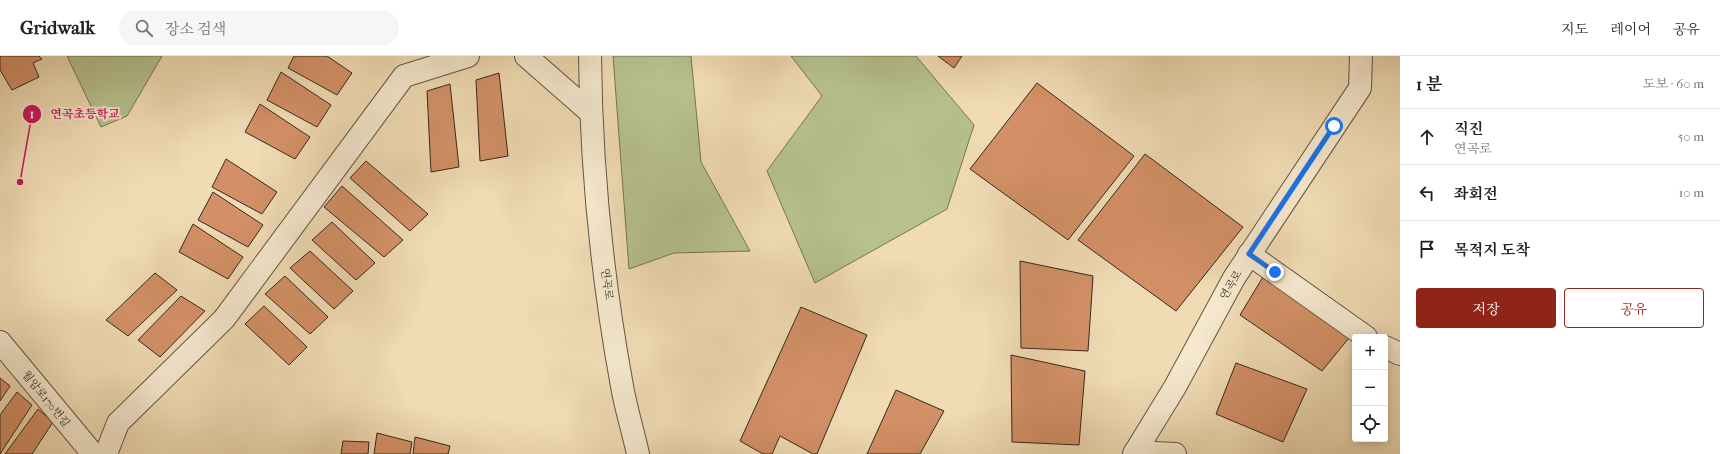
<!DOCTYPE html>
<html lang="ko">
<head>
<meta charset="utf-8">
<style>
  body { margin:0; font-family:"IM FELL French Canon","Noto Serif KR",serif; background:#f6f6f6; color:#202124 }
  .controls { position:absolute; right:12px; bottom:12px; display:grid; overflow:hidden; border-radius:4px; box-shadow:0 2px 10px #0003 }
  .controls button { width:36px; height:36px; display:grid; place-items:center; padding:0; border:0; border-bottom:1px solid #e0e0e0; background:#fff; color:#202124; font:20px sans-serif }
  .stop { position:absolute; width:12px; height:12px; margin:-9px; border:3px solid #1a73e8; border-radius:50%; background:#fff }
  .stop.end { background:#1a73e8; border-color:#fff; box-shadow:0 1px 4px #0008 }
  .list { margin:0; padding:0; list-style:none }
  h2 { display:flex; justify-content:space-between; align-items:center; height:52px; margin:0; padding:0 16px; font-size:17px }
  h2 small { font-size:13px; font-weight:400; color:#757577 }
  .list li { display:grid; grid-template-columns:26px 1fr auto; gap:12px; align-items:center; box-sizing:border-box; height:56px; padding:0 16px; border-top:1px solid #e0e0e0 }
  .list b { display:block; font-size:15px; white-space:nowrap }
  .list p { margin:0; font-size:13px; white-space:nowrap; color:#757577 }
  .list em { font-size:13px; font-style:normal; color:#757577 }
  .actions { display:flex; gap:8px; padding:12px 16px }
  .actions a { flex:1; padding:9px 0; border:1px solid #8f2418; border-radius:4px; text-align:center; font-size:14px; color:#8f2418 }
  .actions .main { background:#8f2418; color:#fff }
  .icon { flex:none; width:22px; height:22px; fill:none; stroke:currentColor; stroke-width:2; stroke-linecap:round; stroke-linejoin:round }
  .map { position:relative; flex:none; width:1400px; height:398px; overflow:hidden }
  header { display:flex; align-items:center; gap:24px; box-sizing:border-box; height:56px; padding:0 20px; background:#fff; border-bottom:1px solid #e0e0e0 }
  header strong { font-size:19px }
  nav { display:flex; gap:22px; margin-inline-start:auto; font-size:14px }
  .search { width:280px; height:36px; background:#f6f6f6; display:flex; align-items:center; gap:10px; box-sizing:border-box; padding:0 14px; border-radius:22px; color:#757577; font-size:15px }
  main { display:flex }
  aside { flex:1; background:#fff }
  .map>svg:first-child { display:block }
</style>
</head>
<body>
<header>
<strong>Gridwalk</strong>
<div class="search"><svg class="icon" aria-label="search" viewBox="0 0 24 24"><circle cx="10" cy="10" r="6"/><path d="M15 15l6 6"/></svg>장소 검색</div>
<nav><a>지도</a><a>레이어</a><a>공유</a></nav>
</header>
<main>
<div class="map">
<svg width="1400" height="398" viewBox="0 0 1400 398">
  <rect width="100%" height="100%" fill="#f0dbb4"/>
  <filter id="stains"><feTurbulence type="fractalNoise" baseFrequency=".005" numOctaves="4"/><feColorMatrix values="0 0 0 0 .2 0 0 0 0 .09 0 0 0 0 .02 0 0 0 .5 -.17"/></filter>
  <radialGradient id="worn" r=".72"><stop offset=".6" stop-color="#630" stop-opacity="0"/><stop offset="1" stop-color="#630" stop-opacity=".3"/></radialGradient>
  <g fill="#b6c18f" stroke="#767457">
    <polygon points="67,0 162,0 127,60 101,71"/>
    <polygon points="613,0 691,0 701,106 750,195 674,197 629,213"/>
    <polygon points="791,0 916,0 974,69 947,153 815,227 767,115 822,40"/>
  </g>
  <g fill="#d39066" stroke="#35281f">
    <polygon points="0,0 39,0 42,3 33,7 39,21 12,34 0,14"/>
    <polygon points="294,0 327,0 352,17 337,39 288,12"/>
    <polygon points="938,0 962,0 954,12"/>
    <polygon points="281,16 331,49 317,71 267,44"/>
    <polygon points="499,17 508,100 480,105 476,24"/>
    <polygon points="1037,27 1134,100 1068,184 970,113"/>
    <polygon points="450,28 459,111 431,116 427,35"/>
    <polygon points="260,48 310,81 295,103 245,76"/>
    <polygon points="1145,98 1243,171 1176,255 1078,184"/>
    <polygon points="226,103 277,136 262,158 212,131"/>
    <polygon points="366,105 428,158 410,175 350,122"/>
    <polygon points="342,130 403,184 384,201 324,151"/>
    <polygon points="213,136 263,169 248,191 198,164"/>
    <polygon points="332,166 375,207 356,224 312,184"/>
    <polygon points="193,168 243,201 228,223 179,196"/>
    <polygon points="310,195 353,235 334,253 290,212"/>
    <polygon points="1020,205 1093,220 1088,295 1021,292"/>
    <polygon points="1266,216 1353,277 1322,315 1240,259"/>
    <polygon points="155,217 177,234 128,280 106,264"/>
    <polygon points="285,220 328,261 310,278 265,238"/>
    <polygon points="181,240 205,255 160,301 138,284"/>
    <polygon points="264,250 307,291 289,309 245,268"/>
    <polygon points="801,251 867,279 817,398 813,398 780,380 772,398 763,398 740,385"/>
    <polygon points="1011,299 1085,315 1079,389 1012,386"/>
    <polygon points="1236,307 1307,333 1283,386 1216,358"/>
    <polygon points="0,322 10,330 0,345"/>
    <polygon points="896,334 944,355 920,398 867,398"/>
    <polygon points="17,336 32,349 0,398 0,359"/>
    <polygon points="38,353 53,366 32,398 5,398"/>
    <polygon points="377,377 412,386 410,398 374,398"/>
    <polygon points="415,381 450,390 448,398 413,398"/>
    <polygon points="343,385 369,386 368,398 341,398"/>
  </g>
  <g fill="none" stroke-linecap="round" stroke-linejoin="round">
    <g stroke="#645544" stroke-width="24">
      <g id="minor">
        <polyline points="526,0 590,56"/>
        <path d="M590 0C591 110 602 221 622 330 626 353 633 375 638 398"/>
        <polyline points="1249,198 1366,281"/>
        <polyline points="0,286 93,398"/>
        <polyline points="1385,291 1400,298"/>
        <polyline points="1135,396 1175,398"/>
        <polyline points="106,398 118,367 224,263 404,20 468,0"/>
        <polyline points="1134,398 1175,331 1234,222 1360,32 1361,0"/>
      </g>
    </g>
    <use href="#minor" stroke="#f5e8ce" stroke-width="22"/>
  </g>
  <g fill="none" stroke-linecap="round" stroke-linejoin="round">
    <polyline stroke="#1a73e8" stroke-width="5" points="1275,216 1249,198 1334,70"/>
  </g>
  <g text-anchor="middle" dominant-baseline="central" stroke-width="4" stroke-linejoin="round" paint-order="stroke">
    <g font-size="11" fill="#35281f" stroke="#f5e8ce">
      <text transform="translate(607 228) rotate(82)">연곡로</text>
      <text transform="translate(1231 229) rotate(-60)">연곡로</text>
      <text transform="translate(46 343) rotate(51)">월암로170번길</text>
    </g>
  </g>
  <path fill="none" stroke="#c2185b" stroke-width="1.5" d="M20 126L32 58"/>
  <g fill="#c2185b" stroke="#f5e8ce" stroke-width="1.5">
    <circle cx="20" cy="126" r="4"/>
    <circle cx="32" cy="58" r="10"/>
  </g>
  <g font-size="12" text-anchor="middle" font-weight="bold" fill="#fff">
    <text x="32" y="62">1</text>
  </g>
  <g font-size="12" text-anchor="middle" font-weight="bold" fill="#c2185b" stroke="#f5e8ce" stroke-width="4" stroke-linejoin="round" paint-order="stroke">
    <text x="85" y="62">연곡초등학교</text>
  </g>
  <rect width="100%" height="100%" filter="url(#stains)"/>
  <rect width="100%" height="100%" fill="url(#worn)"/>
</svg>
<div class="controls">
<button>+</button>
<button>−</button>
<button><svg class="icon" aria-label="locate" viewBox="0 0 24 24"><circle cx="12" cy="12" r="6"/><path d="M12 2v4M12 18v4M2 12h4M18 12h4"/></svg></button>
</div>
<div class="stop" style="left:1334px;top:70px"></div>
<div class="stop end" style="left:1275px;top:216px"></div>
</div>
<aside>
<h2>1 분<small>도보 · 60 m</small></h2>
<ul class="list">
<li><svg class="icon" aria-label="ahead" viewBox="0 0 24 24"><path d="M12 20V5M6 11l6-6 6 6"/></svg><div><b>직진</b><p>연곡로</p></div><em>50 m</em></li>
<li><svg class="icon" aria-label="left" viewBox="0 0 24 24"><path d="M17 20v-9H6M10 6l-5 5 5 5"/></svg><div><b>좌회전</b></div><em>10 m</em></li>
<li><svg class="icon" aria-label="arrive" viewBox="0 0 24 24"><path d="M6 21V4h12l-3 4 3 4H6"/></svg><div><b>목적지 도착</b></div></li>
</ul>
<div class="actions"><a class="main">저장</a><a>공유</a></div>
</aside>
</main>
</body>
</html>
